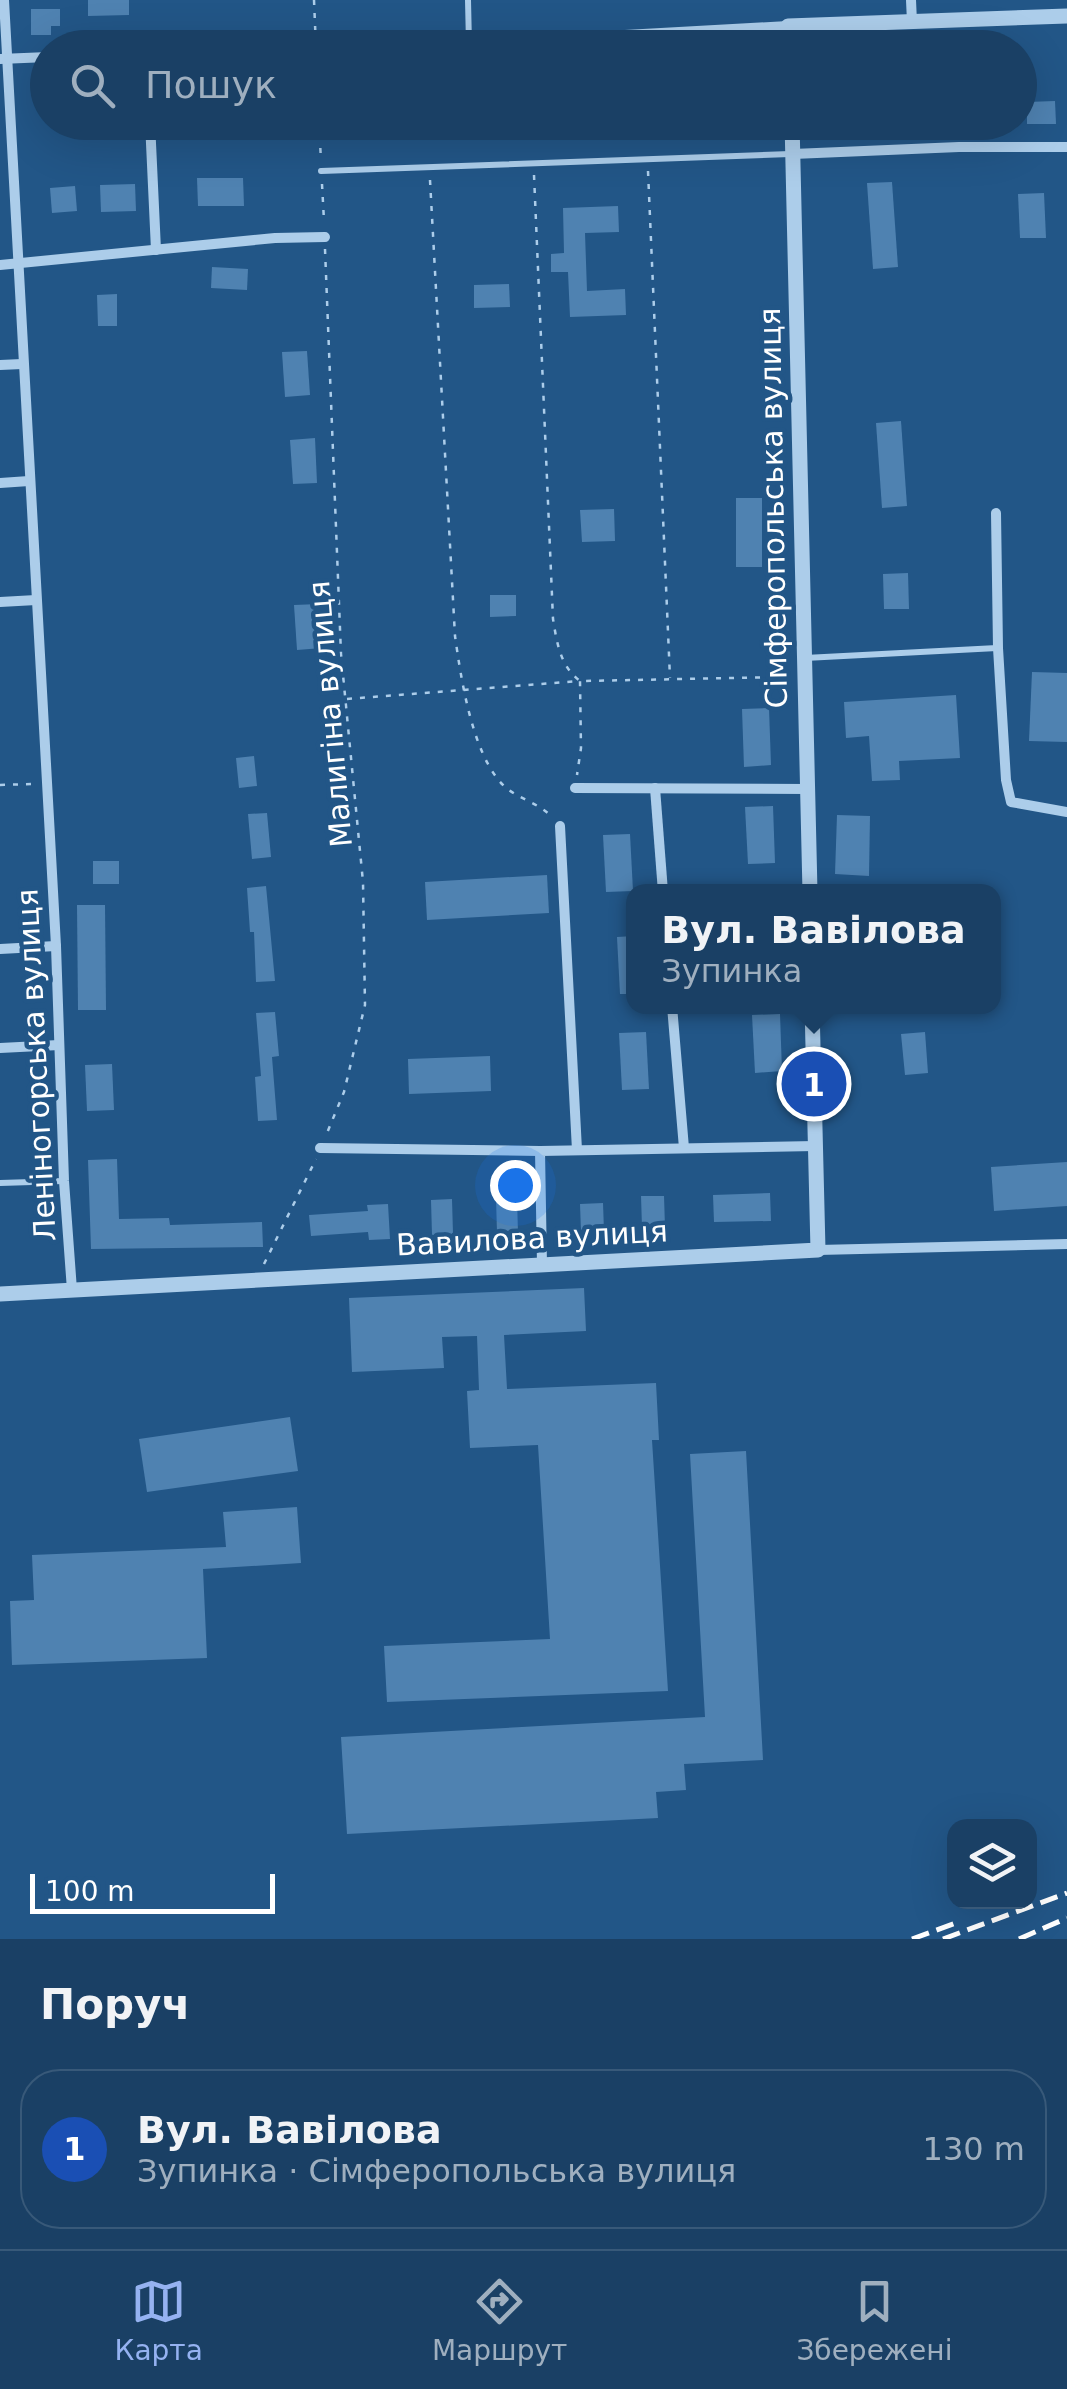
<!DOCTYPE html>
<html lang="uk">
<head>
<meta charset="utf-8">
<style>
  body { margin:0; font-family:"DejaVu Sans",sans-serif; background:#23476b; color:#f1f3f6 }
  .controls { position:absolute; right:30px; bottom:30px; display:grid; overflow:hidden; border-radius:20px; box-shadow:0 10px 40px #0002 }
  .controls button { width:90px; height:90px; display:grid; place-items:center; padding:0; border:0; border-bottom:2px solid #385979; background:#1a4065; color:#f1f3f6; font:50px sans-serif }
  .scale { position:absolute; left:30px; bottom:25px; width:245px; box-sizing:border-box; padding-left:10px; border:5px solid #fff; border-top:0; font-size:28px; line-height:35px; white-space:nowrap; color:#fff; -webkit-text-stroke:8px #225687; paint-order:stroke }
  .you { position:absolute; left:515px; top:1185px; width:35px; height:35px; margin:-25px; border:8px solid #fff; border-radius:50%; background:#1a73e8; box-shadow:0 0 0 15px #1a73e833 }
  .badge { display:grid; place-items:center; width:65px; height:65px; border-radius:50%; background:#95b2f1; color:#fff; font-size:32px; font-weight:700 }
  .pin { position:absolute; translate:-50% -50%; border:5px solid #fff; box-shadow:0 2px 10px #0006 }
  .popup { position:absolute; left:626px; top:884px; width:375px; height:130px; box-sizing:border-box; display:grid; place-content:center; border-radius:20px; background:#1a4065; filter:drop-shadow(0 2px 8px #0005); font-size:32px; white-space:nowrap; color:#9fafbf }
  .popup b { font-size:38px; color:#f1f3f6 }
  .popup::after { content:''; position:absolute; left:50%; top:100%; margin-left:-20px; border:20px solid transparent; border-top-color:#1a4065 }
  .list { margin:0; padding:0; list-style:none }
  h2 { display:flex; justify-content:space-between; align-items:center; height:130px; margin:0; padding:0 40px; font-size:42px }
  h2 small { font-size:32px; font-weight:400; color:#9fafbf }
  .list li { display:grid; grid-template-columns:65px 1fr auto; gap:30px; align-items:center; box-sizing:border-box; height:160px; margin:0 20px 20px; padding:0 20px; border:2px solid #385979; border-radius:40px }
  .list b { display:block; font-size:38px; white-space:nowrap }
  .list p { margin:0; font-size:32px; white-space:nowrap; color:#9fafbf }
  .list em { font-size:32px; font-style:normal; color:#9fafbf }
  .icon { flex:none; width:55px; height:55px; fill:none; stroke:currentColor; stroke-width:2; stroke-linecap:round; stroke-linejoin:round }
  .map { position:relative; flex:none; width:1067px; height:1939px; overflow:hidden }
  .search { position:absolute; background:#1a4065; box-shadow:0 10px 40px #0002; left:30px; right:30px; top:30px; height:110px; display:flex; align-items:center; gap:25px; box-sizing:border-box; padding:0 35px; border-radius:55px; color:#9fafbf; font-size:38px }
  .sheet { height:310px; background:#1a4065 }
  nav { display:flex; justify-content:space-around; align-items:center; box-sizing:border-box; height:140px; border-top:2px solid #385979; background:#1a4065; font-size:28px; color:#9fafbf }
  nav a { display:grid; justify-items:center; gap:5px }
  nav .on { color:#95b2f1 }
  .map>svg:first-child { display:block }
</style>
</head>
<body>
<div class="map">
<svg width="1067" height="1939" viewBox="0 0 1067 1939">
  <rect width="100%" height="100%" fill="#225687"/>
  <g fill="#4f82b1">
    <polygon points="88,0 129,0 129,15 88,16"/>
    <polygon points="31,9 60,9 60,26 51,26 51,35 31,35"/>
    <polygon points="1055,101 1056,124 1027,124 1027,102"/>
    <polygon points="197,178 243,178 244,206 198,206"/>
    <polygon points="892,182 898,267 873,269 867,183"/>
    <polygon points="135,184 136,211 101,212 100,185"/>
    <polygon points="75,186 77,211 52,213 50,188"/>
    <polygon points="1044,193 1046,238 1020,238 1018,194"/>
    <polygon points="618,206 619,232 585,233 587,291 625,289 626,315 570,317 568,272 551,272 551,254 564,253 563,208"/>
    <polygon points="212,267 248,269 247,290 211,288"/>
    <polygon points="509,284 510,307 474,308 474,285"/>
    <polygon points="117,294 117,326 98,326 97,295"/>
    <polygon points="307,351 310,395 285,397 282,352"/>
    <polygon points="901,421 907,506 882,508 876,423"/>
    <polygon points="315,438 317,483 293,484 290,440"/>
    <rect x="736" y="498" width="26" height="69"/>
    <polygon points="614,509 615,541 582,542 580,510"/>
    <polygon points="908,573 909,609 884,609 883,574"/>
    <polygon points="490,595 516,595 516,616 490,617"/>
    <polygon points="319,604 322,648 297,650 294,605"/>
    <polygon points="1032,672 1067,673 1067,742 1029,741"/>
    <polygon points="956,695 960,758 899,761 900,780 872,781 869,736 846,738 844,702"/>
    <polygon points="769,708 771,765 744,767 742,709"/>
    <polygon points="254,756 257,786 239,788 236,758"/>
    <polygon points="773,806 775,863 748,864 745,807"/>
    <polygon points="267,813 271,857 252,859 248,814"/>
    <polygon points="837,815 870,816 869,876 835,874"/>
    <polygon points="630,834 633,891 606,892 603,835"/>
    <rect x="93" y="861" width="26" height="23"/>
    <polygon points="547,875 549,913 427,920 425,882"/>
    <polygon points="266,886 275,981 256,982 254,932 250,932 247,888"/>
    <polygon points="77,905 105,905 106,1010 78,1010"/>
    <polygon points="634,936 634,994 620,994 617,937"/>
    <polygon points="275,1012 279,1056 272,1057 277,1120 258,1121 255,1077 261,1076 256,1013"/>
    <polygon points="780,1014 782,1071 755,1073 752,1015"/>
    <polygon points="646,1032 649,1089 622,1090 619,1033"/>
    <polygon points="925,1032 928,1073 905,1075 901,1034"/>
    <polygon points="490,1056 491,1091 409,1094 408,1059"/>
    <polygon points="112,1064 114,1110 87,1111 85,1065"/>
    <polygon points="117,1159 119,1219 169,1218 170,1225 262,1222 263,1247 91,1249 88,1160"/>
    <polygon points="1067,1162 1067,1206 994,1211 991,1167"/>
    <polygon points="770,1193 771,1221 714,1222 713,1195"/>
    <polygon points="641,1196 664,1196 665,1228 642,1228"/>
    <polygon points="496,1198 517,1198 518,1233 497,1233"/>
    <polygon points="452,1199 453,1234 432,1235 431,1200"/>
    <polygon points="603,1203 604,1231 581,1232 580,1204"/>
    <polygon points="388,1204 390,1239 369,1240 368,1232 311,1236 309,1215 368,1211 367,1205"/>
    <polygon points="584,1288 586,1331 504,1335 507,1389 656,1383 659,1440 652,1440 668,1691 387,1702 384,1646 550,1639 538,1445 470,1448 467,1391 479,1390 477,1336 442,1337 444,1368 352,1372 349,1298"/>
    <polygon points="290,1417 298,1471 147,1492 139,1439"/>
    <polygon points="746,1451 763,1760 684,1764 686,1790 656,1792 658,1818 347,1834 341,1737 705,1717 690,1454"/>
    <polygon points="297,1507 301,1563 203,1569 207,1658 12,1665 10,1601 34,1600 32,1555 226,1547 223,1512"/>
  </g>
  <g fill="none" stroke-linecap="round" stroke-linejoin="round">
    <g stroke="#accdea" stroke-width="2.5" stroke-dasharray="5 8" stroke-linecap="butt">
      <polyline points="314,0 316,48"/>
      <polyline points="319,122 321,161"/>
      <polyline points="648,171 670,678"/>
      <path d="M534 175 553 619C557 643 560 666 580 681L787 677"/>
      <path d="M430 180 455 636C461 678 472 755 504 786 518 799 537 802 551 816"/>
      <polyline points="322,184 324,221"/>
      <polyline points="325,249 341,654 363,882 365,1005 344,1092 327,1133"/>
      <polyline points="347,699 580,681 581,748 577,775"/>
      <polyline points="0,785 33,784"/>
      <polyline points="264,1264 316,1159"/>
    </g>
    <g stroke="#accdea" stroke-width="6">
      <polyline points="468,0 469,44"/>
      <polyline points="321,171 790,154"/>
      <polyline points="805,658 997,648"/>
      <polyline points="0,1183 64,1181"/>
    </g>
    <g stroke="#accdea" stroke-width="10">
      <polyline points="4,0 56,946 64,1181 72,1290"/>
      <polyline points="911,0 912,22"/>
      <polyline points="391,48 788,26"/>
      <polyline points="0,59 48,57"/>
      <polyline points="150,122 156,250"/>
      <polyline points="793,154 959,147 1067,147"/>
      <polyline points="0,265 275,238 325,237"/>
      <polyline points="0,365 22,364"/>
      <polyline points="0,483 29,481"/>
      <polyline points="996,513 998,648 1006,780 1011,802 1067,812"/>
      <polyline points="0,602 36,600"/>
      <polyline points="575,788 807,789"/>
      <polyline points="655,788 663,892"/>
      <polyline points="560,826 577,1150"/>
      <polyline points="0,949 56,946"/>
      <polyline points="672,1006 684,1148"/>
      <polyline points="0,1048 59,1045"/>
      <polyline points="320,1148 540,1151"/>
      <polyline points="818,1250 1067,1244"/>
      <polyline points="542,1265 540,1151 815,1146"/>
    </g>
    <g stroke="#accdea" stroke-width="15">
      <polyline points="789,48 788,26 1067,16"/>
      <polyline points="792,122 810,892"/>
      <polyline points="0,1294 818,1250 812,1006"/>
    </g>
    <g stroke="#fff" stroke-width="5" stroke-dasharray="18 8" stroke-linecap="butt">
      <polyline points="912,1939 956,1923"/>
      <polyline points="943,1939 1067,1893"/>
      <polyline points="1019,1939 1067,1918"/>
    </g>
  </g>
  <g text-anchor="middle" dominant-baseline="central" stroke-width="9" stroke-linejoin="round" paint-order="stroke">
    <g font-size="30" fill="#fff" stroke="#225687">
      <text transform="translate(773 508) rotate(-91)">Сімферопольська вулиця</text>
      <text transform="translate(330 714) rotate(-95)">Малигіна вулиця</text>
      <text transform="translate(36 1065) rotate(-93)">Леніногорська вулиця</text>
      <text transform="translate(532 1238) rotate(-3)">Вавилова вулиця</text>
    </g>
  </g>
</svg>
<div class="controls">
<button><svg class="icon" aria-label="layers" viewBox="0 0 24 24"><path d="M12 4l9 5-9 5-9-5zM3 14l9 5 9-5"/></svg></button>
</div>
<div class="scale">100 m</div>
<div class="you"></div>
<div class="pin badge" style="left:814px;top:1084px;background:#1a4fb4">1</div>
<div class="popup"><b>Вул. Вавілова</b>Зупинка</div>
<div class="search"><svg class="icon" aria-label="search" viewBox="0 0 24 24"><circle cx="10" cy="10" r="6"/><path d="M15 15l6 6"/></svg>Пошук</div>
</div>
<section class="sheet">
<h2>Поруч<small></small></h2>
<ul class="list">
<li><span class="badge" style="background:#1a4fb4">1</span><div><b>Вул. Вавілова</b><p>Зупинка · Сімферопольська вулиця</p></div><em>130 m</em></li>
</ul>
</section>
<nav>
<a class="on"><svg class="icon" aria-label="map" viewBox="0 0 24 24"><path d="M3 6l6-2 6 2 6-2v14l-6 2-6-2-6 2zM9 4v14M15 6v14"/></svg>Карта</a>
<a><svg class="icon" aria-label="directions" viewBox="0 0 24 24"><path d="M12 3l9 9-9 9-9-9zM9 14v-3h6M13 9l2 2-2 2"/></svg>Маршрут</a>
<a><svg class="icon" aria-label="saved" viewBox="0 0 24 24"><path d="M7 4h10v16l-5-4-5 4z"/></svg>Збережені</a>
</nav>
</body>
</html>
